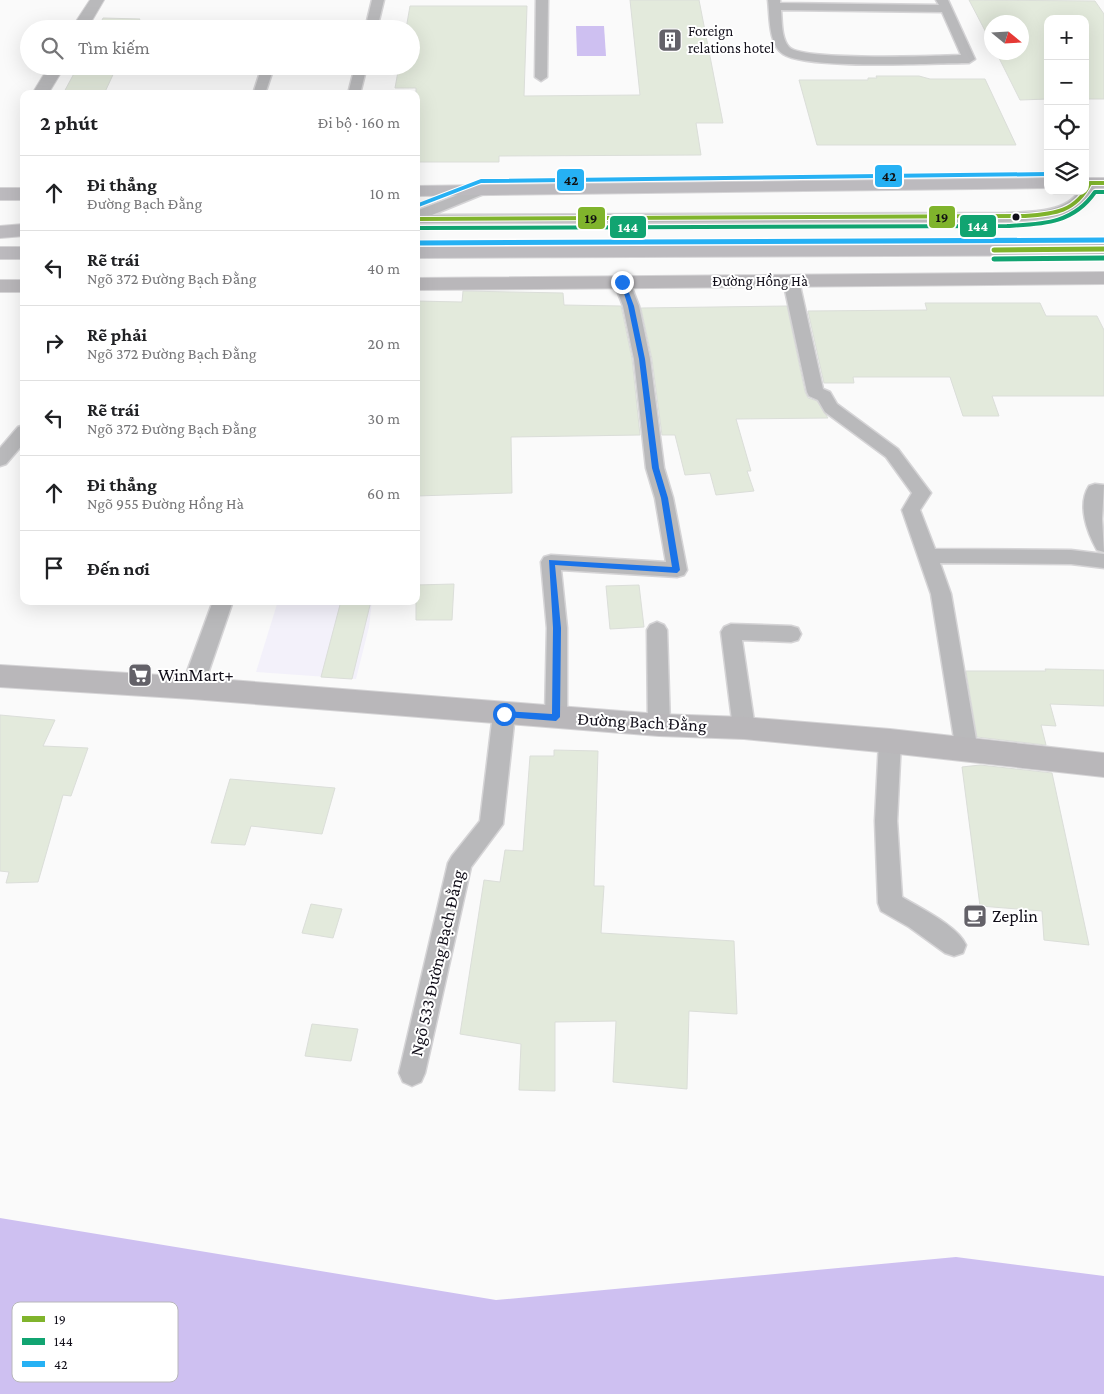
<!DOCTYPE html>
<html lang="vi">
<head>
<meta charset="utf-8">
<style>
  body { margin:0; font-family:"Crimson Pro",serif; background:#f6f6f6; color:#202124 }
  .controls { position:absolute; right:15px; top:15px; display:grid; overflow:hidden; border-radius:10px; box-shadow:0 5px 20px #0002 }
  .controls button { width:45px; height:45px; display:grid; place-items:center; padding:0; border:0; border-bottom:1px solid #e0e0e0; background:#fff; color:#202124; font:25px sans-serif }
  .compass { position:absolute; left:984px; top:15px; width:45px; height:45px; border-radius:50%; background:#fff; box-shadow:0 5px 20px #0002; rotate:108deg }
  .stop { position:absolute; width:15px; height:15px; margin:-11px; border:4px solid #1a73e8; border-radius:50%; background:#fff }
  .stop.end { background:#1a73e8; border-color:#fff; box-shadow:0 1px 5px #0008 }
  .list { margin:0; padding:0; list-style:none }
  h2 { display:flex; justify-content:space-between; align-items:center; height:65px; margin:0; padding:0 20px; font-size:21px }
  h2 small { font-size:16px; font-weight:400; color:#757577 }
  .list li { display:grid; grid-template-columns:32px 1fr auto; gap:15px; align-items:center; box-sizing:border-box; height:75px; padding:0 20px; border-top:1px solid #e0e0e0 }
  .list b { display:block; font-size:19px; white-space:nowrap }
  .list p { margin:0; font-size:16px; white-space:nowrap; color:#757577 }
  .list em { font-size:16px; font-style:normal; color:#757577 }
  .icon { flex:none; width:28px; height:28px; fill:none; stroke:currentColor; stroke-width:2; stroke-linecap:round; stroke-linejoin:round }
  .map { position:relative; flex:none; width:1104px; height:1394px; overflow:hidden }
  .search { position:absolute; background:#fff; box-shadow:0 5px 20px #0002; left:20px; top:20px; width:400px; height:55px; display:flex; align-items:center; gap:12px; box-sizing:border-box; padding:0 18px; border-radius:28px; color:#757577; font-size:19px }
  .panel { position:absolute; background:#fff; box-shadow:0 5px 20px #0002; left:20px; top:90px; width:400px; height:515px; border-radius:10px }
  .map>svg:first-child { display:block }
</style>
</head>
<body>
<div class="map">
<svg width="1104" height="1394" viewBox="0 0 1104 1394">
  <rect width="100%" height="100%" fill="#fafafa"/>
  <polygon fill="#f3f1fa" points="278,601 372,601 369,627 356,679 256,672"/>
  <g fill="#cec0f1">
    <polygon points="576,26 604,26 606,56 577,56"/>
    <polygon points="0,1218 496,1300 956,1257 1104,1276 1104,1394 0,1394"/>
  </g>
  <g fill="#e3eadc" stroke="#dbded9">
    <polygon points="630,0 699,0 723,123 696,123 701,155 499,156 499,162 416,162 416,88 395,88 399,66 411,66 411,29 406,29 410,6 527,6 524,96 640,95"/>
    <polygon points="969,0 1095,1 1104,14 1104,99 1085,99 1085,19 1048,19 1048,99 1020,100 996,52 1022,52 1022,22 992,22 992,44"/>
    <polygon points="103,18 140,19 135,29 98,29"/>
    <polygon points="78,66 117,66 104,94 63,94"/>
    <polygon points="876,76 919,76 930,79 985,79 1016,145 817,145 799,80 868,80 868,78 877,78"/>
    <polygon points="463,291 563,293 564,305 621,306 632,359 640,435 511,437 512,493 416,496 416,301 462,302"/>
    <polygon points="925,303 1040,303 1046,316 1097,316 1104,330 1104,396 992,396 999,416 963,416 950,377 853,377 854,383 824,383 808,311 927,310"/>
    <polygon points="787,306 805,392 808,398 817,401 828,418 736,419 751,471 747,471 754,491 716,495 710,473 685,475 675,435 662,435 652,359 641,308"/>
    <polygon points="454,584 452,620 416,620 416,585"/>
    <polygon points="639,585 644,627 610,629 606,586"/>
    <polygon points="341,601 371,601 352,679 321,677"/>
    <polygon points="1045,669 1104,670 1104,706 1050,704 1056,726 1041,725 1046,745 977,737 966,671 1046,671"/>
    <polygon points="0,715 55,720 43,746 88,748 71,796 63,795 38,882 6,883 9,872 0,871"/>
    <polygon points="554,750 598,751 594,886 604,886 601,933 734,941 737,1014 689,1011 687,1089 613,1082 616,1021 555,1022 555,1091 519,1090 521,1044 460,1034 484,880 500,882 505,850 523,851 530,756 554,756"/>
    <polygon points="980,765 1052,773 1089,945 1044,940 1042,911 980,906 962,767"/>
    <polygon points="230,779 335,788 322,834 251,826 245,845 211,843"/>
    <polygon points="311,904 342,909 333,938 302,933"/>
    <polygon points="312,1024 358,1029 351,1061 305,1056"/>
  </g>
  <g fill="none" stroke-linecap="round" stroke-linejoin="round">
    <g stroke="#d5d4d6" stroke-width="3">
      <g id="lane">
        <polygon points="372,0 384,0 377,29 365,29"/>
        <polygon points="536,0 548,0 547,77 541,81 535,77"/>
        <path d="M768 0H780V3L939 5 936 0H948L975 59 969 63C934 63 807 70 783 54 768 44 770 15 768 0ZM781 10 942 12 961 55C936 56 802 61 789 47 781 38 782 21 781 10Z"/>
        <polygon points="262,66 274,67 265,94 253,94"/>
        <polygon points="355,66 367,66 360,94 348,94"/>
        <path d="M1090 179 1097 183C1094 190 1090 198 1085 203 1062 225 992 222 962 222L416 223V211L481 186 486 187 488 190 486 193 432 215 1006 213C1029 212 1066 213 1079 191H1085V180Z"/>
        <polygon points="791,276 796,278 799,281 823,389 830,392 837,404 898,449 931,493 920,510 935,549 1071,550 1104,554 1104,568 1071,564 940,563 951,594 978,751 975,757 967,760 959,757 956,751 931,594 902,510 912,493 886,457 825,412 818,400 809,396 807,392 783,281 786,278"/>
        <polygon points="622,278 627,280 630,283 639,306 650,359 664,468 673,498 687,570 684,575 677,577 561,570 567,628 567,717 564,723 556,726 548,723 545,717 547,628 541,562 544,557 551,555 666,562 655,498 646,468 634,359 623,306 614,283 617,280"/>
        <polygon points="24,425 24,443 6,464 0,466 0,448 18,427"/>
        <path d="M1095 484 1104 485 1102 519 1104 552 1097 550C1087 532 1077 505 1089 486Z"/>
        <polygon points="213,601 233,601 203,688 199,694 192,696 185,694 181,688"/>
        <polygon points="657,622 664,625 667,630 670,725 667,731 659,734 651,731 648,725 647,630 650,625"/>
        <polygon points="731,624 791,626 798,628 801,634 798,640 791,642 742,640 755,728 752,734 744,737 736,734 733,728 721,632 724,627"/>
        <polygon points="504,705 512,708 515,714 503,824 471,867 425,1073 421,1082 412,1086 403,1082 399,1073 448,863 452,856 480,821 493,714 496,708"/>
        <path d="M890 732 898 735 901 741 897 821 902 897C920 908 958 926 966 945L963 953 954 956 945 953 909 927 881 911 878 903 875 821 879 741 882 735Z"/>
      </g>
    </g>
    <g stroke="#d5d4d6" stroke-width="2">
      <g id="street">
        <polygon points="90,0 104,0 87,29 71,29"/>
        <polygon points="49,66 65,66 48,94 32,94"/>
      </g>
    </g>
    <g stroke="#d5d4d6" stroke-width="2">
      <g id="secondary">
        <polygon points="1104,272 1104,284 416,290 416,278"/>
        <rect x="0" y="280" width="24" height="12"/>
        <polygon points="0,665 192,677 659,714 744,717 890,729 1104,753 1104,777 890,753 744,739 659,736 192,699 0,687"/>
      </g>
    </g>
    <g stroke="#d5d4d6" stroke-width="2">
      <g id="primary">
        <polygon points="1048,178 1048,188 416,196 416,186"/>
        <rect x="1085" y="178" width="19" height="10"/>
        <rect x="0" y="188" width="24" height="12"/>
        <polygon points="24,224 24,236 0,238 0,226"/>
        <polygon points="1104,243 1104,255 416,258 416,246"/>
        <rect x="0" y="247" width="24" height="12"/>
      </g>
    </g>
    <use href="#lane" fill="#b9b9bb" fill-rule="evenodd"/>
    <use href="#street" fill="#b9b9bb" fill-rule="evenodd"/>
    <use href="#secondary" fill="#b9b7ba" fill-rule="evenodd"/>
    <use href="#primary" fill="#bcbabe" fill-rule="evenodd"/>
    <g stroke="#fff" stroke-width="6">
      <path id="bus-1-far1" d="M416 219 1025 216C1054 214 1076 212 1090 183H1104"/>
    </g>
    <g stroke="#fff" stroke-width="8">
      <polyline id="bus-1" points="994,250 1104,249"/>
    </g>
    <g stroke="#fff" stroke-width="6">
      <path id="bus-2-far1" d="M416 228 1007 226C1042 224 1073 224 1095 192H1104"/>
    </g>
    <g stroke="#fff" stroke-width="8">
      <polyline id="bus-2" points="994,259 1104,258"/>
    </g>
    <g stroke="#fff" stroke-width="6">
      <polyline id="bus-3-far1" points="416,206 481,181 1048,174"/>
    </g>
    <g stroke="#fff" stroke-width="8">
      <polyline id="bus-3" points="416,243 1104,240"/>
    </g>
    <use href="#bus-1-far1" stroke="#80b42c" stroke-width="4"/>
    <use href="#bus-1" stroke="#80b42c" stroke-width="5"/>
    <use href="#bus-2-far1" stroke="#11a471" stroke-width="4"/>
    <use href="#bus-2" stroke="#11a471" stroke-width="5"/>
    <use href="#bus-3-far1" stroke="#26b1f4" stroke-width="4"/>
    <use href="#bus-3" stroke="#26b1f4" stroke-width="5"/>
  </g>
  <polygon fill="#1a73e8" points="620,281 625,282 634,306 645,359 659,468 668,498 680,570 677,573 555,565 561,628 560,717 556,721 504,717 499,714 504,711 552,714 553,628 549,560 672,567 661,498 652,468 639,359 628,306"/>
  <defs>
    <g id="building-square" transform="scale(1.25)"><rect x="-9" y="-9" width="18" height="18" rx="4" fill="#636168" stroke="#fff"/><path d="M-4-6H4V6H1V3H-1V6H-4ZM-2.5-4.3h1.7v1.8h-1.7ZM.8-4.3h1.7v1.8H.8ZM-2.5-1h1.7V.8h-1.7ZM.8-1h1.7V.8H.8Z" fill="#fff"/></g>
    <g id="supermarket-square" transform="scale(1.25)"><rect x="-9" y="-9" width="18" height="18" rx="4" fill="#636168" stroke="#fff"/><path d="M-6-5.5h2.5l.6 2H6L4.5 2H-2.5L-4.4-4H-6ZM-1.5 3.2a1.3 1.3 0 1 0 .1 0ZM3 3.2a1.3 1.3 0 1 0 .1 0Z" fill="#fff"/></g>
    <g id="cafe-square" transform="scale(1.25)"><rect x="-9" y="-9" width="18" height="18" rx="4" fill="#636168" stroke="#fff"/><path d="M-5.5-4.5H6V0H3Q3 3.5 0 3.5H-2.5Q-5.5 3.5-5.5 0ZM3-3.2v2h1.7v-2ZM-6 4.5H4V6H-6Z" fill="#fff"/></g>
  </defs>
  <g fill-rule="evenodd">
    <use href="#building-square" x="670" y="40"/>
    <use href="#supermarket-square" x="140" y="675"/>
    <use href="#cafe-square" x="975" y="916"/>
  </g>
  <circle fill="#120f1a" stroke="#fff" stroke-width="2" cx="1016" cy="217" r="4.5"/>
  <g text-anchor="middle" dominant-baseline="central" stroke-width="4" stroke-linejoin="round" paint-order="stroke">
    <g font-size="15" fill="#120f1a" stroke="#fff" text-anchor="start">
      <text x="688" y="31">Foreign<tspan x="688" dy="17">relations hotel</tspan></text>
    </g>
    <g font-size="15" fill="#120f1a" stroke="#fff">
      <text x="760" y="281">Đường Hồng Hà</text>
    </g>
    <g font-size="18" fill="#120f1a" stroke="#fff" text-anchor="start">
      <text x="158" y="675">WinMart+</text>
      <text x="992" y="916">Zeplin</text>
    </g>
    <g font-size="18" fill="#120f1a" stroke="#fff">
      <text transform="translate(642 722) rotate(3)">Đường Bạch Đằng</text>
      <text transform="translate(437 963) rotate(-77)">Ngõ 533 Đường Bạch Đằng</text>
    </g>
  </g>
  <rect x="12" y="1302" width="166" height="80" rx="8" fill="#fff" stroke="#b8b7ba" stroke-width="1"/>
  <rect x="22" y="1316" width="23" height="6" fill="#80b42c"/>
  <rect x="22" y="1338" width="23" height="7" fill="#11a471"/>
  <rect x="22" y="1361" width="23" height="6" fill="#26b1f4"/>
  <g font-size="14" fill="#120f1a">
    <text x="54" y="1324">19</text>
    <text x="54" y="1346">144</text>
    <text x="54" y="1369">42</text>
  </g>
  <g stroke="#fff" stroke-width="2">
    <rect x="874" y="164" width="29" height="24" rx="5" fill="#26b1f4"/>
    <rect x="556" y="168" width="29" height="24" rx="5" fill="#26b1f4"/>
    <rect x="928" y="205" width="28" height="24" rx="5" fill="#80b42c"/>
    <rect x="577" y="206" width="29" height="24" rx="5" fill="#80b42c"/>
    <rect x="959" y="214" width="38" height="24" rx="5" fill="#11a471"/>
    <rect x="609" y="215" width="38" height="24" rx="5" fill="#11a471"/>
  </g>
  <g font-size="14" text-anchor="middle" font-weight="bold" fill="#fff">
    <text x="978" y="231">144</text>
    <text x="628" y="232">144</text>
  </g>
  <g font-size="14" text-anchor="middle" font-weight="bold" fill="#111">
    <text x="889" y="181">42</text>
    <text x="571" y="185">42</text>
    <text x="942" y="222">19</text>
    <text x="591" y="223">19</text>
  </g>
</svg>
<div class="controls">
<button>+</button>
<button>−</button>
<button><svg class="icon" aria-label="locate" viewBox="0 0 24 24"><circle cx="12" cy="12" r="6"/><path d="M12 2v4M12 18v4M2 12h4M18 12h4"/></svg></button>
<button><svg class="icon" aria-label="layers" viewBox="0 0 24 24"><path d="M12 4l9 5-9 5-9-5zM3 14l9 5 9-5"/></svg></button>
</div>
<svg class="compass" viewBox="-18 -18 36 36"><path d="M0-13l5 13h-10z" fill="#e53935"/><path d="M0 13l5-13h-10z" fill="#757577"/></svg>
<div class="stop" style="left:504px;top:714px"></div>
<div class="stop end" style="left:622px;top:282px"></div>
<div class="search"><svg class="icon" aria-label="search" viewBox="0 0 24 24"><circle cx="10" cy="10" r="6"/><path d="M15 15l6 6"/></svg>Tìm kiếm</div>
<section class="panel">
<h2>2 phút<small>Đi bộ · 160 m</small></h2>
<ul class="list">
<li><svg class="icon" aria-label="ahead" viewBox="0 0 24 24"><path d="M12 20V5M6 11l6-6 6 6"/></svg><div><b>Đi thẳng</b><p>Đường Bạch Đằng</p></div><em>10 m</em></li>
<li><svg class="icon" aria-label="left" viewBox="0 0 24 24"><path d="M17 20v-9H6M10 6l-5 5 5 5"/></svg><div><b>Rẽ trái</b><p>Ngõ 372 Đường Bạch Đằng</p></div><em>40 m</em></li>
<li><svg class="icon" aria-label="right" viewBox="0 0 24 24"><path d="M7 20v-9h11M14 6l5 5-5 5"/></svg><div><b>Rẽ phải</b><p>Ngõ 372 Đường Bạch Đằng</p></div><em>20 m</em></li>
<li><svg class="icon" aria-label="left" viewBox="0 0 24 24"><path d="M17 20v-9H6M10 6l-5 5 5 5"/></svg><div><b>Rẽ trái</b><p>Ngõ 372 Đường Bạch Đằng</p></div><em>30 m</em></li>
<li><svg class="icon" aria-label="ahead" viewBox="0 0 24 24"><path d="M12 20V5M6 11l6-6 6 6"/></svg><div><b>Đi thẳng</b><p>Ngõ 955 Đường Hồng Hà</p></div><em>60 m</em></li>
<li><svg class="icon" aria-label="arrive" viewBox="0 0 24 24"><path d="M6 21V4h12l-3 4 3 4H6"/></svg><div><b>Đến nơi</b></div></li>
</ul>
</section>
</div>
</body>
</html>
